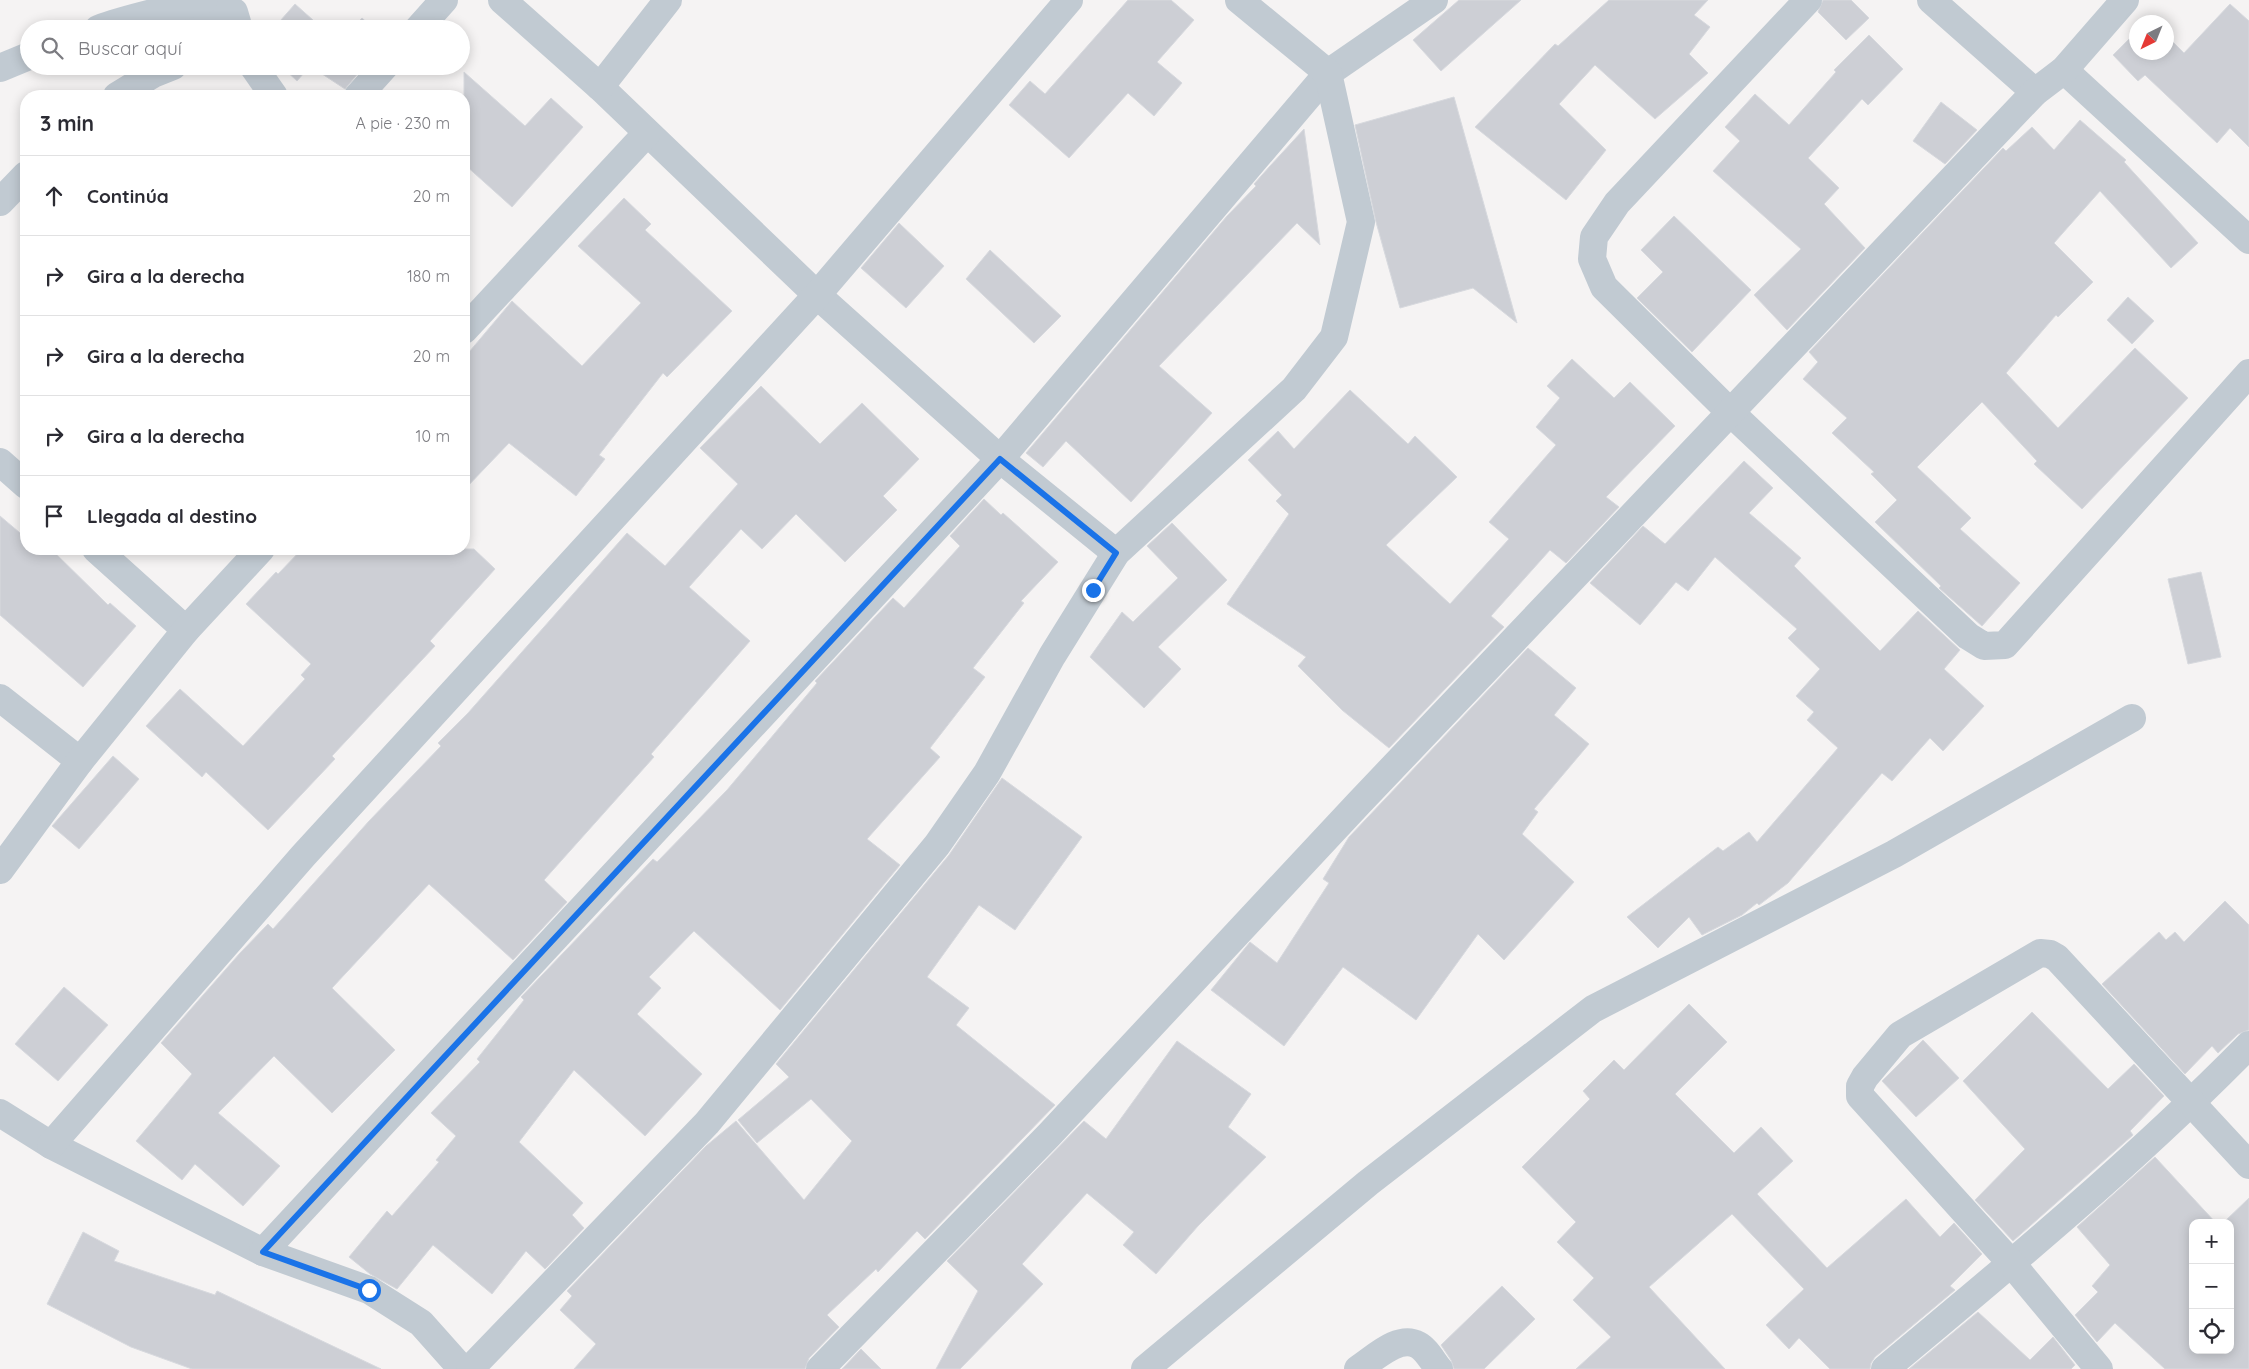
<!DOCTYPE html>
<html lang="es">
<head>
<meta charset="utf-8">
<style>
  body { margin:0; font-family:Quicksand,sans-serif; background:#f2f2f3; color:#2b2b33 }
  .controls { position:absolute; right:15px; bottom:15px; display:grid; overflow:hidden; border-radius:10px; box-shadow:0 2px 12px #0003 }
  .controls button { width:45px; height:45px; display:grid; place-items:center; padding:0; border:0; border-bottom:1px solid #e1e1e2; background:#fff; color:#2b2b33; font:25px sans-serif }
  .compass { position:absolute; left:2129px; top:15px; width:45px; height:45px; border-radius:50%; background:#fff; box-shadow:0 2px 12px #0003; rotate:223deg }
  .stop { position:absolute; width:15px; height:15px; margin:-11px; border:4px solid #1a73e8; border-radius:50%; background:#fff }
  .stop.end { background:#1a73e8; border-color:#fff; box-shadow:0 1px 5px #0008 }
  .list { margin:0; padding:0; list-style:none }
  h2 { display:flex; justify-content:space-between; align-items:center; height:65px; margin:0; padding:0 20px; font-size:21px }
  h2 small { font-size:16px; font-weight:400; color:#7c7c81 }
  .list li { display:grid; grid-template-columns:32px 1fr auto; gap:15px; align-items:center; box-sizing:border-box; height:80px; padding:0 20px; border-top:1px solid #e1e1e2 }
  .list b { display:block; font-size:19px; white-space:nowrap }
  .list em { font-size:16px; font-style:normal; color:#7c7c81 }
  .icon { flex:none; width:28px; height:28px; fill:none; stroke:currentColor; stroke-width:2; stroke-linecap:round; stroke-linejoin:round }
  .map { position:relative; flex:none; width:2249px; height:1369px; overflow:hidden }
  .search { position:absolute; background:#fff; box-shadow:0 2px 12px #0003; left:20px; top:20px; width:450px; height:55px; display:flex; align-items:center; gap:12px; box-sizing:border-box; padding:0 18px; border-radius:28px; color:#7c7c81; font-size:19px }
  .panel { position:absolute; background:#fff; box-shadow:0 2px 12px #0003; left:20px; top:90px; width:450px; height:465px; border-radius:20px }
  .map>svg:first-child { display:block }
</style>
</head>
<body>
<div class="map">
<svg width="2249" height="1369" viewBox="0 0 2249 1369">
  <rect width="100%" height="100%" fill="#f5f3f3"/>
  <g fill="#cdcfd5" stroke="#d7d9de">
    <polygon points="1128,0 1171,0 1194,20 1157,62 1182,83 1154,116 1128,93 1069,158 1009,105 1030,81 1045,94"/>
    <polygon points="1459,0 1521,0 1441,71 1413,40"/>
    <polygon points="1609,0 1708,0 1694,15 1710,27 1689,54 1708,73 1655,119 1595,65 1559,104 1606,150 1566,200 1475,127 1555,44 1558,46"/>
    <polygon points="1823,0 1851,0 1869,18 1846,40 1818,12"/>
    <polygon points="295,4 323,29 273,29"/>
    <polygon points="2230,4 2249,21 2249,147 2230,128 2217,143 2145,75 2138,81 2113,55 2136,32 2136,52 2166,52 2166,35 2184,53"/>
    <polygon points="362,18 374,29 352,29"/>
    <polygon points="1869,35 1903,69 1868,105 1862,99 1808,158 1839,188 1824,204 1865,248 1787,330 1754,295 1801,249 1713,171 1740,141 1725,127 1755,94 1789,125 1836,72 1834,70"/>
    <polygon points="281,66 310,66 297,81"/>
    <polygon points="310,66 364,66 345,89"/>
    <polygon points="464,72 525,126 551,98 583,127 512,207 464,164"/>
    <polygon points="1454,97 1517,323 1473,288 1400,308 1376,222 1355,125"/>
    <polygon points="1941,102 1977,130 1945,164 1913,141"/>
    <polygon points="2080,120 2126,160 2124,162 2198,243 2171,268 2100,191 2054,243 2093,282 2058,317 2056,315 2006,373 2058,428 2135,348 2188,398 2082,509 2034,464 2037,461 1982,402 1917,467 1971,518 1960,529 2020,583 1982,626 1939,588 1941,586 1875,522 1897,500 1871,474 1874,472 1832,433 1847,418 1803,379 1818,362 1809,352 2003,148 2006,151 2032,127 2054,150"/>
    <polygon points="1304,129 1320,245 1297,223 1159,366 1212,413 1131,502 1066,441 1043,467 1026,453 1227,216 1256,186 1254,184 1270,166"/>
    <polygon points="624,198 651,224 645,230 732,311 667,377 663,373 599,455 605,459 576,496 509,443 464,490 464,358 512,301 582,366 641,303 578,246"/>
    <polygon points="1674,216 1751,290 1692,352 1637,298 1663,272 1641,250"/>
    <polygon points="899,223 944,266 906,308 861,268"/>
    <polygon points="990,250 1061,316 1034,343 966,279"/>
    <polygon points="2128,297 2154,321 2132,344 2107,320"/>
    <polygon points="1572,359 1614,398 1630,382 1675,426 1606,497 1619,507 1566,563 1550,550 1491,616 1504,627 1389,748 1342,710 1298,666 1306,657 1227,604 1289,514 1276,501 1282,495 1248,460 1278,431 1294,449 1350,390 1408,444 1415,436 1457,477 1386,545 1450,604 1509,539 1489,522 1556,445 1536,427 1560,398 1547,386"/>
    <polygon points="761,386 820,444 862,403 919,459 883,496 897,510 845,562 796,514 762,549 741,529 689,587 750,641 651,754 654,757 544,880 567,902 513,960 429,884 332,988 395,1050 332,1113 274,1056 218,1113 280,1166 243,1206 195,1164 182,1180 136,1141 192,1074 161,1043 240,953 268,924 273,929 369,821 441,746 438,743 468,713 627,533 665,566 738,484 700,448"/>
    <polygon points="1744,461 1773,488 1749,513 1801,558 1794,566 1880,651 1918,611 1960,650 1944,669 1984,706 1943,751 1930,738 1892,781 1882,773 1788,883 1759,905 1757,903 1742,915 1702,935 1689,917 1658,948 1627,917 1718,847 1723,851 1749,832 1757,842 1838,748 1807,720 1814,712 1796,696 1820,669 1788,638 1797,629 1715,557 1688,591 1676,582 1640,625 1590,583 1643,526 1665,544"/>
    <polygon points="984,499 1001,515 1003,513 1058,562 1021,601 1024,603 973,668 985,677 930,748 940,757 867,839 900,865 780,1010 694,931 649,977 661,988 637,1014 702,1074 645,1136 574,1070 519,1142 583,1203 572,1215 584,1228 545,1269 526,1251 492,1294 433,1245 397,1289 370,1274 349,1257 387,1211 392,1216 439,1162 436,1160 456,1136 431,1113 480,1062 477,1059 524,1000 521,997 653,859 657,862 727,790 817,683 815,681 893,598 904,608 960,546 950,536"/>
    <polygon points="0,516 26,538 26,549 51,549 108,605 110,603 136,626 83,687 0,615"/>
    <polygon points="1172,523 1227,580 1158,647 1181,669 1144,708 1090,657 1122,612 1133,622 1178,578 1147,546"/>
    <polygon points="302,549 474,549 495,569 430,641 435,646 332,756 335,759 268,830 206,772 202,777 146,726 180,689 243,746 305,679 301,675 311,664 246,604 276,572 278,574"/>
    <polygon points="2201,572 2221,657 2188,664 2168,579"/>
    <polygon points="1528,648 1576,688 1554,715 1589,744 1534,809 1538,812 1522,834 1574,882 1504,960 1478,934 1416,1020 1343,967 1284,1046 1211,990 1250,942 1277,963 1329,883 1323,879 1349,837"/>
    <polygon points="113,756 139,779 79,849 52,826"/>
    <polygon points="1002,778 1082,837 1015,930 979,905 927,977 969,1008 956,1025 1055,1105 925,1239 917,1231 878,1272 876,1269 827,1315 839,1327 809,1358 805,1369 574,1369 596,1344 560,1310 572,1296 567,1291 706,1146 736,1121 804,1200 852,1141 811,1099 757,1143 738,1120 789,1077 776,1064 949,855"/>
    <polygon points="2225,901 2249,925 2249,1030 2238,1034 2218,1053 2212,1046 2185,1074 2102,984 2159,932 2166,940 2175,932 2184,942"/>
    <polygon points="64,987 108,1025 58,1081 15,1044"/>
    <polygon points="1689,1004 1727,1042 1675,1094 1734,1153 1761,1127 1793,1161 1757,1194 1827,1268 1906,1199 1940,1237 1954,1223 1982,1254 1950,1286 1955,1290 1875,1357 1871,1363 1870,1369 1830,1369 1799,1338 1789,1349 1766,1325 1804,1289 1732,1214 1649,1287 1725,1369 1576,1369 1611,1337 1573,1300 1594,1278 1557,1242 1576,1222 1522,1167 1590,1099 1583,1091 1614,1060 1624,1070"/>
    <polygon points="2032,1012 2108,1089 2134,1064 2164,1096 2130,1131 2133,1135 2013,1241 1975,1200 2025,1149 1963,1081"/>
    <polygon points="1923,1040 1959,1078 1916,1117 1882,1081"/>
    <polygon points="1177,1041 1251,1094 1228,1127 1266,1157 1198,1226 1156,1274 1123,1245 1134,1232 1087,1193 1022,1264 1043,1284 960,1369 936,1369 978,1291 947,1261 1084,1121 1106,1139"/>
    <polygon points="2155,1157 2216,1223 2193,1223 2193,1350 2230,1350 2230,1223 2223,1223 2249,1198 2249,1369 2165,1369 2115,1323 2097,1342 2075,1315 2098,1292 2092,1286 2110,1265 2077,1227"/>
    <polygon points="83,1232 119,1251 114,1261 215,1295 217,1291 381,1369 192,1369 131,1347 47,1304"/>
    <polygon points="1502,1286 1535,1319 1484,1369 1454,1369 1451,1360 1441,1345"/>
    <polygon points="1978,1312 2030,1360 2053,1337 2075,1365 2071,1369 1909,1369"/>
    <polygon points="861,1349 881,1369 842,1369"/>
  </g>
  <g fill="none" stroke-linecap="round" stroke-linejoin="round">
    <g stroke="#c1cad2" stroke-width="28">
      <polyline points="502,0 600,87 817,295 1000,459 1116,553"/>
      <polyline points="1808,0 1617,203 1594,237 1592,259 1604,287 1731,413 1968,636 1984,646 2005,645 2249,373"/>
      <polyline points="1931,0 2035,92"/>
      <polyline points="184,9 213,7 234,12 239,29"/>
      <path d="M98 29C132 16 169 10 204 0"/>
      <polyline points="418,29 444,0"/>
      <polyline points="253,66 274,96"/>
      <polyline points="0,68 29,56"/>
      <polyline points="2064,70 2249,240"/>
      <polyline points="600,87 668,0"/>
      <polyline points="117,96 153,74 173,66"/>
      <polyline points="358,96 385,66"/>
      <polyline points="0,202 26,175"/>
      <polyline points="464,330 647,133"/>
      <polyline points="0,462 26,485"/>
      <polyline points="96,549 186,630"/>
      <polyline points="0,698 80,761"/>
      <polyline points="0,870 80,761 186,630 261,549"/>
      <polyline points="0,1113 51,1145 263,1252 369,1290 421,1323 462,1369"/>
      <polyline points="51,1145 303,856 817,295 1069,0"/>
      <polyline points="263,1252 1000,459 1328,73 1434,0"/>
      <polyline points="470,1369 707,1123 937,845 987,773 1052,656 1116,553 1294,389 1334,337 1361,222 1328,73 1239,0"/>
      <polyline points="820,1369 1049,1135 1358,804 2035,92 2064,70 2125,0"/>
      <polyline points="1145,1369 1368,1183 1593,1009 1894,854 2132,718"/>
      <path d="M1358 1369C1374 1359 1398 1334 1418 1345 1426 1349 1433 1362 1439 1369"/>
      <path d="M1885 1369C2010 1265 2135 1161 2249 1045"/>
      <polyline points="2099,1369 2012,1264 1860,1096 1860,1086 1865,1077 1900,1035 2040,953 2050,954 2057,958 2249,1165"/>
    </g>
  </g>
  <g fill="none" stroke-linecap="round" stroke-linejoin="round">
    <polyline stroke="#1a73e8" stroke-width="6" points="369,1290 263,1252 1000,459 1116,553 1093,590"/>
  </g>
</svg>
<div class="controls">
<button>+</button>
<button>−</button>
<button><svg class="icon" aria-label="locate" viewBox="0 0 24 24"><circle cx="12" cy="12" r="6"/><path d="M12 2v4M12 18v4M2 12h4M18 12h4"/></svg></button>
</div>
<svg class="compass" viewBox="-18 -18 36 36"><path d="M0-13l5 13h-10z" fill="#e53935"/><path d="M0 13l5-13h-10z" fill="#7c7c81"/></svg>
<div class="stop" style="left:369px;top:1290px"></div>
<div class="stop end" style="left:1093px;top:590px"></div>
<div class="search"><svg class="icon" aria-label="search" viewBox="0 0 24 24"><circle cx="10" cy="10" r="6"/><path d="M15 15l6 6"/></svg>Buscar aquí</div>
<section class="panel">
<h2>3 min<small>A pie · 230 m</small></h2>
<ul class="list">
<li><svg class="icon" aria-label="ahead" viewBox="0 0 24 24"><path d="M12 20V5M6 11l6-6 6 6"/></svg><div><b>Continúa</b></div><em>20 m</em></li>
<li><svg class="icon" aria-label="right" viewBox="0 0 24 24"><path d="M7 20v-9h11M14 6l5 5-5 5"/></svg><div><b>Gira a la derecha</b></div><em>180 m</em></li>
<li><svg class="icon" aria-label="right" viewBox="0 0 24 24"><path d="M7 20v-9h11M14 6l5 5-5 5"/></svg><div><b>Gira a la derecha</b></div><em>20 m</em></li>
<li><svg class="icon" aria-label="right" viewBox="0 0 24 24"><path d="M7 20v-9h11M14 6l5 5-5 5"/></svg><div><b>Gira a la derecha</b></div><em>10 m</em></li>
<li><svg class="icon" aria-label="arrive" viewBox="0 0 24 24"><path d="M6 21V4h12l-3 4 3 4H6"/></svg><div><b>Llegada al destino</b></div></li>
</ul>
</section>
</div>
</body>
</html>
